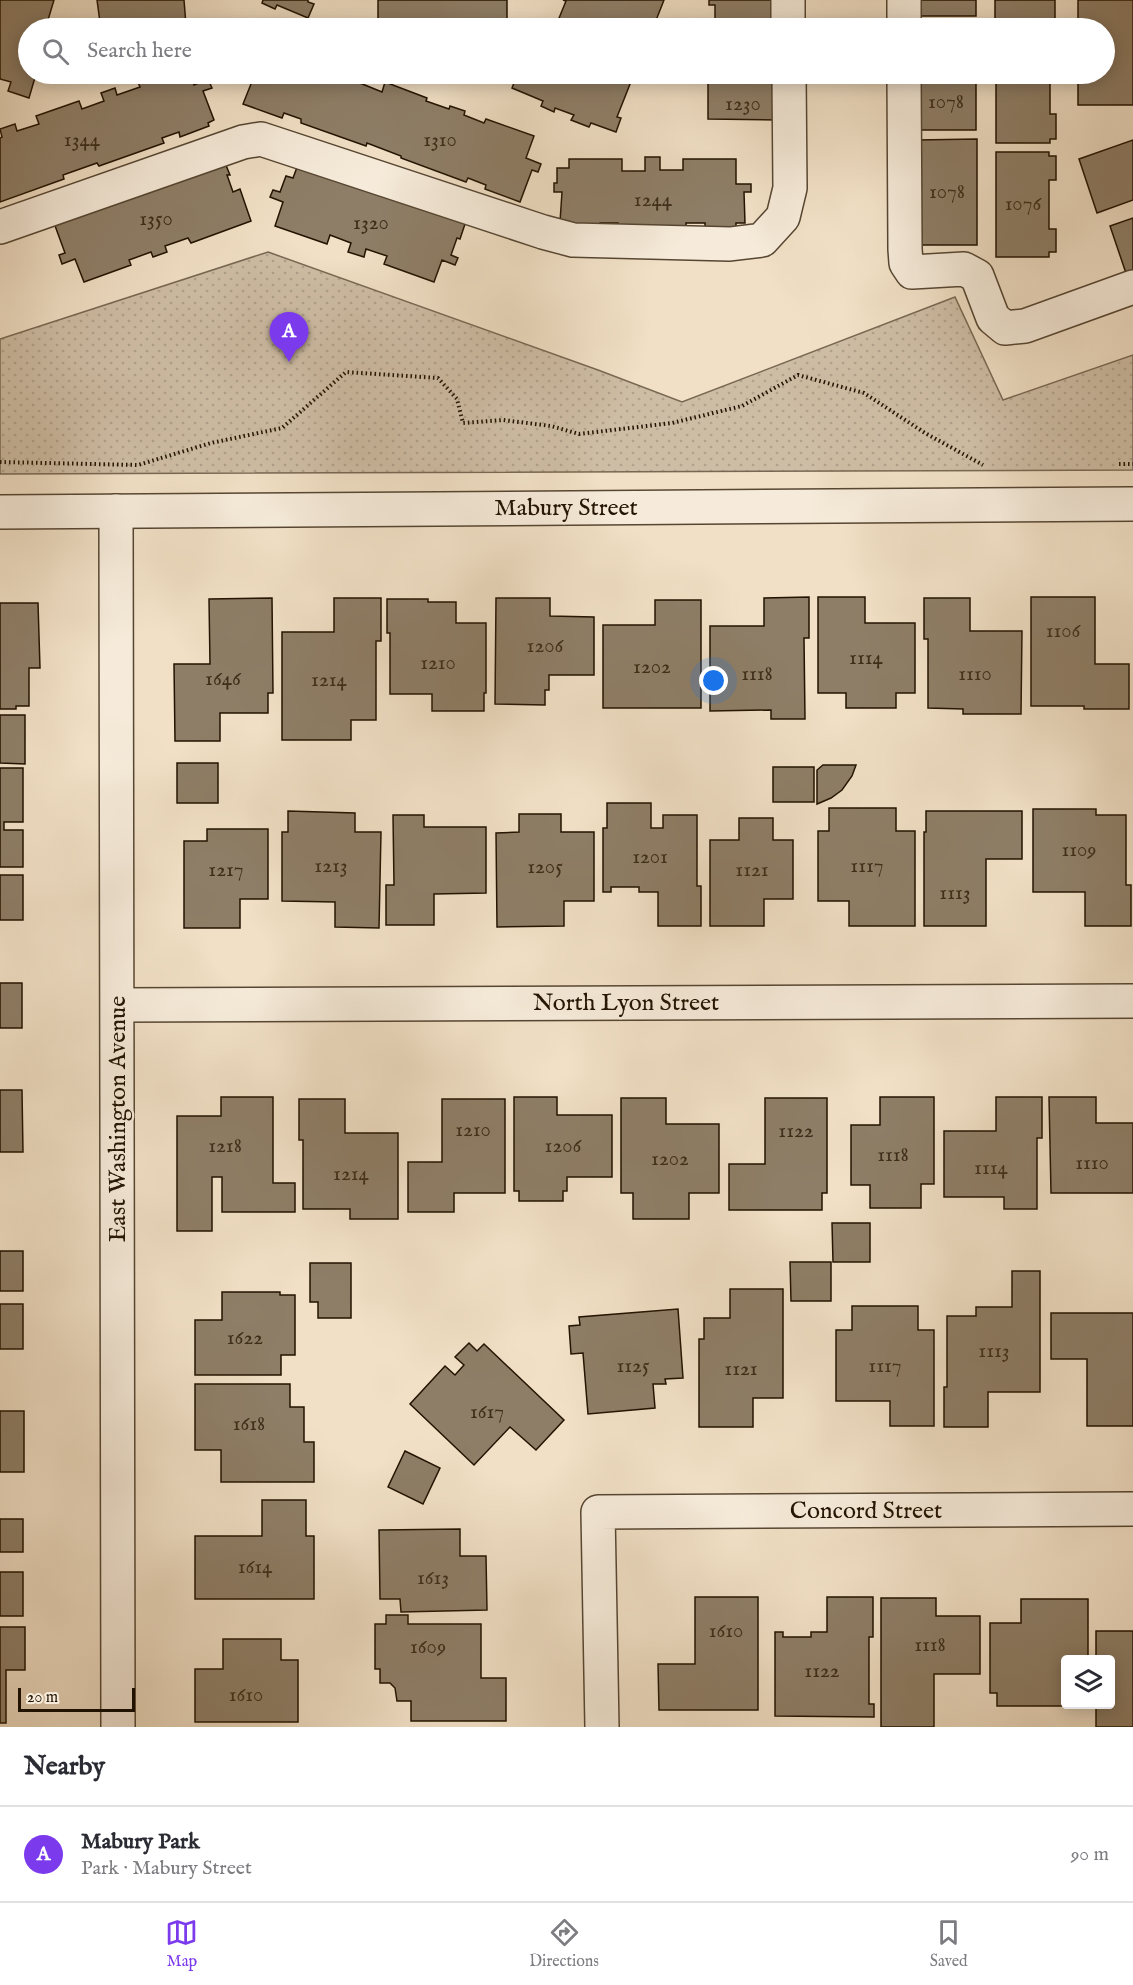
<!DOCTYPE html>
<html lang="en">
<head>
<meta charset="utf-8">
<style>
  body { margin:0; font-family:"IM FELL English",serif; background:#f7f7f7; color:#2b2b33 }
  .controls { position:absolute; right:18px; bottom:18px; display:grid; overflow:hidden; border-radius:6px; box-shadow:0 3px 15px #0003 }
  .controls button { width:54px; height:54px; display:grid; place-items:center; padding:0; border:0; border-bottom:2px solid #e1e1e2; background:#fff; color:#2b2b33; font:30px sans-serif }
  .scale { position:absolute; left:18px; bottom:15px; width:117px; box-sizing:border-box; padding-left:6px; border:3px solid #221301; border-top:0; font-size:16px; line-height:21px; white-space:nowrap; color:#221301; -webkit-text-stroke:4px #f6ebda; paint-order:stroke }
  .you { position:absolute; left:714px; top:681px; width:21px; height:21px; margin:-15px; border:4px solid #fff; border-radius:50%; background:#1a73e8; box-shadow:0 0 0 9px #1a73e833 }
  .badge { display:grid; place-items:center; width:39px; height:39px; border-radius:50%; background:#7c3aed; color:#fff; font-size:20px; font-weight:700 }
  .pin { position:absolute; translate:-50% -50px; filter:drop-shadow(0 2px 3px #0008) }
  .pin::after { content:''; position:absolute; top:32px; width:21px; height:18px; background:inherit; clip-path:polygon(0 0,100% 0,50% 100%) }
  .list { margin:0; padding:0; list-style:none }
  h2 { display:flex; justify-content:space-between; align-items:center; height:78px; margin:0; padding:0 24px; font-size:26px }
  h2 small { font-size:20px; font-weight:400; color:#7c7c81 }
  .list li { display:grid; grid-template-columns:39px 1fr auto; gap:18px; align-items:center; box-sizing:border-box; height:96px; padding:0 24px; border-top:2px solid #e1e1e2 }
  .list b { display:block; font-size:22px; white-space:nowrap }
  .list p { margin:0; font-size:20px; white-space:nowrap; color:#7c7c81 }
  .list em { font-size:20px; font-style:normal; color:#7c7c81 }
  .icon { flex:none; width:33px; height:33px; fill:none; stroke:currentColor; stroke-width:2; stroke-linecap:round; stroke-linejoin:round }
  .map { position:relative; flex:none; width:1133px; height:1727px; overflow:hidden }
  .search { position:absolute; background:#fff; box-shadow:0 3px 15px #0003; left:18px; right:18px; top:18px; height:66px; display:flex; align-items:center; gap:15px; box-sizing:border-box; padding:0 21px; border-radius:33px; color:#7c7c81; font-size:22px }
  .sheet { height:174px; background:#fff }
  nav { display:flex; justify-content:space-around; align-items:center; box-sizing:border-box; height:84px; border-top:2px solid #e1e1e2; background:#fff; font-size:16px; color:#7c7c81 }
  nav a { display:grid; justify-items:center; gap:3px }
  nav .on { color:#7c3aed }
  .map>svg:first-child { display:block }
</style>
</head>
<body>
<div class="map">
<svg width="1133" height="1727" viewBox="0 0 1133 1727">
  <defs>
    <pattern id="park-dots" width="8" height="8" patternUnits="userSpaceOnUse" patternTransform="scale(1.5)"><rect width="8" height="8" fill="#cebda5"/><path d="M2 2h.1M6 6h.1" fill="none" stroke="#b1a28c" stroke-width="1.8" stroke-linecap="round"/></pattern>
  </defs>
  <rect width="100%" height="100%" fill="#f1e0c6"/>
  <filter id="stains"><feTurbulence type="fractalNoise" baseFrequency=".00333" numOctaves="4"/><feColorMatrix values="0 0 0 0 .2 0 0 0 0 .09 0 0 0 0 .02 0 0 0 .5 -.17"/></filter>
  <radialGradient id="worn" r=".72"><stop offset=".6" stop-color="#630" stop-opacity="0"/><stop offset="1" stop-color="#630" stop-opacity=".3"/></radialGradient>
  <polygon fill="url(#park-dots)" stroke="#786853" stroke-width="1.5" points="268,252 598,370 682,402 955,297 1003,400 1133,355 1133,470 0,474 0,339"/>
  <g fill="#8e7e67" stroke="#221301" stroke-width="1.5">
    <polygon points="0,0 54,0 48,20 51,21 49,28 28,28 28,74 36,74 29,98 8,91 11,82 0,79"/>
    <polygon points="97,0 184,0 186,25 165,28 103,28 102,21 100,22"/>
    <polygon points="263,0 308,0 308,2 314,4 308,18 277,5 275,9 262,3"/>
    <polygon points="378,0 507,0 507,24 489,25 489,28 394,28 394,25 378,25"/>
    <polygon points="563,0 664,0 653,28 555,28 566,1"/>
    <polygon points="709,0 771,0 775,2 774,28 715,28 715,5 709,5"/>
    <rect x="918" y="0" width="58" height="16"/>
    <polygon points="995,0 1055,0 1055,24 1049,24 1049,28 995,28"/>
    <polygon points="1078,0 1133,0 1133,105 1078,105 1078,74 1104,74 1104,28 1078,28"/>
    <rect x="917" y="25" width="59" height="3"/>
    <polygon points="155,74 190,74 194,85 208,79 212,88 203,91 214,120 208,123 209,126 180,137 179,132 162,138 164,143 99,166 97,163 63,175 64,179 0,202 0,138 2,137 0,129 15,124 17,131 39,124 36,116 79,101 82,109 104,101 101,93 115,88 117,95 140,87 137,80"/>
    <polygon points="255,74 360,74 364,75 360,83 382,92 385,82 427,98 426,101 449,109 450,106 465,111 464,115 484,123 486,119 534,136 526,158 541,164 538,172 532,170 520,202 485,189 486,185 468,178 466,182 401,158 401,156 367,143 366,146 301,123 301,119 284,113 282,118 243,104"/>
    <polygon points="527,74 634,74 617,117 621,118 616,132 591,123 589,127 571,120 574,115 555,108 554,112 541,106 543,101 512,88 517,75 525,78"/>
    <polygon points="708,74 772,74 772,88 777,88 777,120 708,119"/>
    <rect x="917" y="74" width="59" height="56"/>
    <polygon points="996,74 1050,74 1050,114 1056,114 1056,139 1050,139 1050,143 996,143"/>
    <polygon points="977,139 977,245 918,245 917,140"/>
    <polygon points="1133,140 1133,200 1097,213 1079,159"/>
    <polygon points="996,152 1049,152 1049,156 1056,156 1056,180 1049,180 1049,229 1056,229 1056,252 1049,252 1049,257 996,257"/>
    <polygon points="645,157 660,157 660,170 683,170 683,159 736,159 736,184 751,184 751,192 744,192 745,223 736,223 736,229 705,229 705,223 686,223 686,227 618,227 618,223 600,223 600,229 569,229 569,222 560,222 562,192 554,192 554,183 557,183 557,168 569,168 569,159 622,159 622,171 645,171"/>
    <polygon points="223,158 230,175 227,175 233,192 240,189 251,221 191,243 188,238 165,246 167,252 153,257 151,252 129,260 131,265 84,282 75,259 62,264 59,255 65,253 54,223"/>
    <polygon points="299,162 466,221 460,239 457,238 451,255 458,258 455,265 442,260 434,282 384,264 387,256 366,249 364,257 348,252 351,243 330,235 327,244 275,226 283,202 270,197 273,190 280,192 286,176 293,178"/>
    <polygon points="1133,218 1133,281 1129,282 1110,226"/>
    <polygon points="809,597 809,638 804,638 805,719 771,719 771,710 710,711 710,626 764,626 764,598"/>
    <polygon points="818,597 865,597 865,623 915,623 915,693 896,693 896,708 846,708 846,693 818,693"/>
    <polygon points="1031,597 1095,597 1095,664 1129,664 1129,709 1084,709 1084,706 1031,706"/>
    <polygon points="272,598 273,693 268,693 268,713 220,713 220,741 175,741 174,664 210,664 209,599"/>
    <polygon points="334,598 381,598 381,641 376,641 376,720 351,720 351,740 282,740 282,632 334,632"/>
    <polygon points="496,598 550,598 550,616 594,617 594,675 549,675 549,690 545,690 545,705 495,704"/>
    <polygon points="924,598 970,598 970,631 1022,631 1021,714 963,714 963,709 928,708 928,639 924,639"/>
    <polygon points="387,599 428,599 428,602 456,602 456,623 486,623 486,693 484,693 484,711 432,711 432,694 390,694 390,633 387,633"/>
    <polygon points="655,600 701,600 701,708 603,708 603,625 655,625"/>
    <polygon points="0,603 38,603 40,668 29,668 29,706 16,706 16,709 0,709"/>
    <polygon points="0,715 25,715 25,764 0,763"/>
    <rect x="177" y="763" width="41" height="40"/>
    <polygon points="823,765 856,765 852,776 842,790 831,798 817,804 817,770"/>
    <rect x="773" y="767" width="41" height="35"/>
    <polygon points="0,768 23,768 23,822 4,822 4,830 23,830 23,867 0,867"/>
    <polygon points="607,803 651,803 651,828 663,828 663,815 697,815 697,886 701,886 701,926 658,926 658,892 639,892 639,887 611,887 611,892 603,892 603,828 607,828"/>
    <polygon points="829,808 896,808 896,831 915,831 915,926 849,926 849,901 818,901 818,831 829,831"/>
    <polygon points="1033,809 1096,809 1096,815 1126,815 1126,885 1131,885 1131,926 1085,926 1085,892 1033,892"/>
    <polygon points="288,811 355,813 355,832 381,832 379,928 335,927 335,902 282,901 282,832 288,832"/>
    <polygon points="926,811 1022,811 1022,859 986,859 986,926 924,926 924,832 926,832"/>
    <polygon points="519,814 561,814 561,832 594,832 594,901 564,901 564,926 497,927 496,833 519,832"/>
    <polygon points="393,815 424,815 424,827 486,827 486,893 434,894 434,925 386,925 386,885 394,885"/>
    <polygon points="739,818 773,818 773,840 793,840 793,899 764,899 764,926 710,926 710,840 739,840"/>
    <polygon points="207,829 268,829 268,899 240,899 240,928 184,928 184,841 207,841"/>
    <rect x="0" y="875" width="23" height="45"/>
    <rect x="0" y="983" width="22" height="45"/>
    <polygon points="0,1090 22,1090 23,1152 0,1152"/>
    <polygon points="221,1097 273,1097 273,1183 295,1183 295,1212 222,1212 222,1177 212,1177 212,1231 177,1231 177,1116 221,1116"/>
    <polygon points="514,1097 557,1097 557,1115 612,1115 612,1177 567,1177 567,1191 563,1191 563,1201 519,1201 519,1191 514,1191"/>
    <polygon points="880,1097 934,1097 934,1184 921,1184 921,1208 870,1208 870,1185 851,1185 851,1125 880,1125"/>
    <polygon points="996,1097 1042,1097 1042,1138 1037,1138 1037,1209 1004,1209 1004,1197 944,1197 944,1131 996,1131"/>
    <polygon points="1049,1097 1096,1097 1096,1123 1133,1123 1133,1193 1051,1193"/>
    <polygon points="621,1098 666,1098 666,1124 719,1124 719,1193 689,1193 689,1219 633,1219 633,1193 621,1193"/>
    <polygon points="765,1098 827,1098 827,1193 822,1193 822,1210 729,1210 729,1164 765,1164"/>
    <polygon points="299,1099 345,1099 345,1133 398,1133 398,1219 350,1219 350,1209 303,1209 303,1140 299,1140"/>
    <polygon points="442,1099 505,1099 505,1193 454,1193 454,1212 408,1212 408,1162 442,1162"/>
    <polygon points="832,1223 870,1223 870,1262 833,1262"/>
    <rect x="0" y="1251" width="23" height="40"/>
    <polygon points="790,1262 831,1262 831,1301 791,1301"/>
    <polygon points="310,1263 351,1263 351,1318 318,1318 318,1302 310,1302"/>
    <polygon points="1012,1271 1040,1271 1040,1392 988,1392 988,1427 944,1427 944,1387 947,1387 947,1316 976,1316 976,1307 1012,1307"/>
    <polygon points="730,1289 783,1289 783,1398 753,1398 753,1427 699,1427 699,1339 704,1339 704,1318 730,1318"/>
    <polygon points="222,1292 280,1292 280,1295 295,1295 295,1355 281,1355 281,1375 195,1375 195,1320 222,1320"/>
    <rect x="0" y="1304" width="23" height="45"/>
    <polygon points="852,1306 918,1306 918,1330 934,1330 934,1426 890,1426 890,1401 836,1401 836,1330 852,1330"/>
    <polygon points="678,1309 683,1378 665,1379 666,1384 653,1384 655,1408 588,1414 583,1353 571,1354 569,1326 580,1325 579,1317"/>
    <polygon points="1051,1313 1133,1313 1133,1426 1087,1426 1087,1359 1051,1359"/>
    <polygon points="469,1343 477,1351 484,1344 564,1420 536,1450 510,1427 474,1465 410,1404 445,1366 455,1375 464,1365 455,1357"/>
    <polygon points="195,1384 290,1384 290,1407 304,1407 304,1442 314,1442 314,1482 221,1482 221,1450 195,1450"/>
    <rect x="0" y="1411" width="24" height="61"/>
    <polygon points="405,1451 440,1468 423,1504 388,1487"/>
    <polygon points="262,1500 306,1500 306,1536 314,1536 314,1599 195,1599 195,1536 262,1536"/>
    <rect x="0" y="1519" width="23" height="33"/>
    <polygon points="460,1529 460,1556 486,1556 487,1610 401,1612 400,1599 380,1599 379,1530"/>
    <rect x="0" y="1572" width="23" height="44"/>
    <polygon points="695,1597 758,1597 758,1710 659,1710 658,1664 695,1664"/>
    <polygon points="827,1597 873,1597 873,1637 869,1637 869,1704 874,1704 874,1717 775,1716 775,1632 783,1632 783,1637 811,1637 811,1632 827,1632"/>
    <polygon points="881,1598 936,1598 936,1616 980,1616 980,1674 934,1674 934,1727 881,1727"/>
    <polygon points="1021,1599 1088,1599 1088,1660 1066,1660 1066,1704 1069,1704 1069,1706 997,1706 997,1693 990,1693 990,1623 1021,1623"/>
    <polygon points="386,1615 408,1615 408,1624 481,1624 481,1678 506,1678 506,1721 411,1721 411,1701 397,1701 395,1688 390,1683 380,1683 380,1669 375,1669 375,1624 386,1624"/>
    <polygon points="0,1627 25,1627 25,1670 6,1670 6,1723 0,1723"/>
    <polygon points="1096,1631 1133,1631 1133,1727 1096,1727 1096,1704 1110,1704 1110,1660 1096,1660"/>
    <polygon points="223,1639 281,1639 281,1660 298,1660 298,1722 195,1722 195,1669 223,1669"/>
  </g>
  <g fill="none" stroke-linecap="round" stroke-linejoin="round">
    <g stroke="#564632" stroke-width="36">
      <g id="minor">
        <polyline points="788,0 788,28"/>
        <polyline points="904,0 904,28"/>
        <polyline points="904,74 905,249 906,263 912,272 964,269 977,276 993,318 1005,328 1025,326 1133,287"/>
        <polyline points="0,227 243,142 261,139 543,232 573,240 730,244 762,240 783,217 790,188 789,74"/>
        <polyline points="116,511 118,1727"/>
        <polyline points="0,512 1133,504"/>
        <polyline points="118,1005 1133,1001"/>
        <polyline points="602,1727 598,1512 1133,1509"/>
      </g>
    </g>
    <g stroke="#221301" stroke-width="4" stroke-dasharray="1.5 3" stroke-linecap="butt">
      <polyline points="0,462 138,465 211,443 282,428 346,372 438,378 457,399 463,423 503,420 551,426 579,434 672,423 742,406 798,375 864,393 925,433 983,465"/>
      <polyline points="1119,464 1133,464"/>
    </g>
    <use href="#minor" stroke="#f6ebda" stroke-width="33"/>
  </g>
  <g text-anchor="middle" dominant-baseline="central" stroke-width="4.5" stroke-linejoin="round" paint-order="stroke">
    <g font-size="21" fill="#3d2e1a">
      <text x="946" y="102">1078</text>
      <text x="743" y="104">1230</text>
      <text x="82" y="140">1344</text>
      <text x="440" y="140">1310</text>
      <text x="947" y="192">1078</text>
      <text x="653" y="200">1244</text>
      <text x="1023" y="204">1076</text>
      <text x="156" y="219">1350</text>
      <text x="371" y="223">1320</text>
      <text x="1063" y="631">1106</text>
      <text x="545" y="646">1206</text>
      <text x="866" y="658">1114</text>
      <text x="438" y="663">1210</text>
      <text x="652" y="667">1202</text>
      <text x="757" y="674">1118</text>
      <text x="975" y="674">1110</text>
      <text x="223" y="679">1646</text>
      <text x="329" y="680">1214</text>
      <text x="1079" y="850">1109</text>
      <text x="650" y="857">1201</text>
      <text x="331" y="866">1213</text>
      <text x="867" y="866">1117</text>
      <text x="545" y="867">1205</text>
      <text x="226" y="870">1217</text>
      <text x="752" y="870">1121</text>
      <text x="955" y="893">1113</text>
      <text x="473" y="1130">1210</text>
      <text x="796" y="1131">1122</text>
      <text x="225" y="1146">1218</text>
      <text x="563" y="1146">1206</text>
      <text x="893" y="1155">1118</text>
      <text x="670" y="1159">1202</text>
      <text x="1092" y="1163">1110</text>
      <text x="991" y="1168">1114</text>
      <text x="351" y="1174">1214</text>
      <text x="245" y="1338">1622</text>
      <text x="994" y="1351">1113</text>
      <text x="633" y="1366">1125</text>
      <text x="885" y="1366">1117</text>
      <text x="741" y="1369">1121</text>
      <text x="487" y="1412">1617</text>
      <text x="249" y="1424">1618</text>
      <text x="255" y="1567">1614</text>
      <text x="433" y="1578">1613</text>
      <text x="726" y="1631">1610</text>
      <text x="930" y="1645">1118</text>
      <text x="428" y="1647">1609</text>
      <text x="822" y="1671">1122</text>
      <text x="246" y="1695">1610</text>
    </g>
    <g font-size="24" fill="#221301" stroke="#f6ebda">
      <text x="566" y="508">Mabury Street</text>
      <text x="626" y="1003">North Lyon Street</text>
      <text transform="translate(118 1119) rotate(-90)">East Washington Avenue</text>
      <text x="866" y="1511">Concord Street</text>
    </g>
  </g>
  <rect width="100%" height="100%" filter="url(#stains)"/>
  <rect width="100%" height="100%" fill="url(#worn)"/>
</svg>
<div class="controls">
<button><svg class="icon" aria-label="layers" viewBox="0 0 24 24"><path d="M12 4l9 5-9 5-9-5zM3 14l9 5 9-5"/></svg></button>
</div>
<div class="scale">20 m</div>
<div class="you"></div>
<div class="pin badge" style="left:289px;top:362px">A</div>
<div class="search"><svg class="icon" aria-label="search" viewBox="0 0 24 24"><circle cx="10" cy="10" r="6"/><path d="M15 15l6 6"/></svg>Search here</div>
</div>
<section class="sheet">
<h2>Nearby<small></small></h2>
<ul class="list">
<li><span class="badge">A</span><div><b>Mabury Park</b><p>Park · Mabury Street</p></div><em>90 m</em></li>
</ul>
</section>
<nav>
<a class="on"><svg class="icon" aria-label="map" viewBox="0 0 24 24"><path d="M3 6l6-2 6 2 6-2v14l-6 2-6-2-6 2zM9 4v14M15 6v14"/></svg>Map</a>
<a><svg class="icon" aria-label="directions" viewBox="0 0 24 24"><path d="M12 3l9 9-9 9-9-9zM9 14v-3h6M13 9l2 2-2 2"/></svg>Directions</a>
<a><svg class="icon" aria-label="saved" viewBox="0 0 24 24"><path d="M7 4h10v16l-5-4-5 4z"/></svg>Saved</a>
</nav>
</body>
</html>
